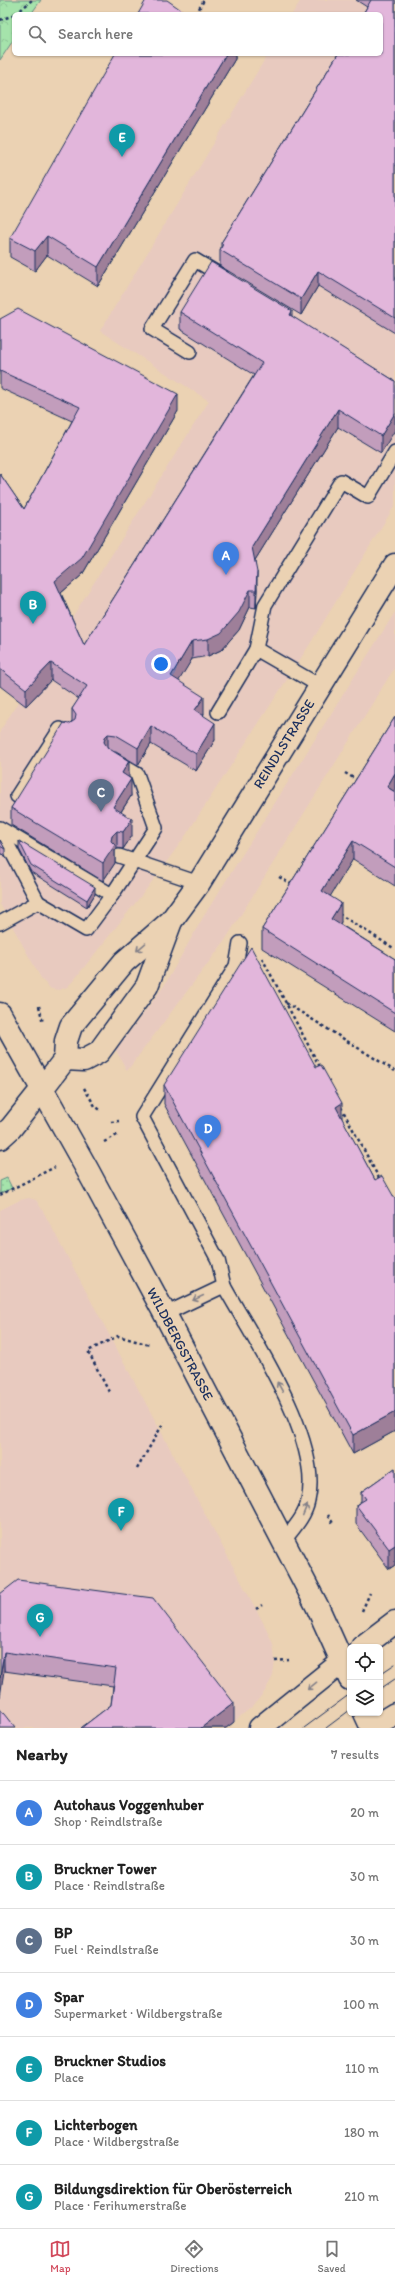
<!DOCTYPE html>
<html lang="en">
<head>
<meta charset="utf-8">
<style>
  body { margin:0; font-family:Itim,sans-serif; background:#f2f2f2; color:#222 }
  .controls { position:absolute; right:12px; bottom:12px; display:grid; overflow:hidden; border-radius:6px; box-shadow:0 1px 3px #0004 }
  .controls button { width:36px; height:36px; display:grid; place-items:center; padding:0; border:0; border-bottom:1px solid #e0e0e0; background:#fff; color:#222; font:20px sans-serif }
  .you { position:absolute; left:161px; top:664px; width:14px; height:14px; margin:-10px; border:3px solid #fff; border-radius:50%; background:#1a73e8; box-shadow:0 0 0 6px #1a73e833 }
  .badge { display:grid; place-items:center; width:26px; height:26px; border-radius:50%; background:#d1495b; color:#fff; font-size:13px; font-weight:700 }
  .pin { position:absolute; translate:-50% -33px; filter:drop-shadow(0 1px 2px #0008) }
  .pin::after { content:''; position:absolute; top:21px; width:14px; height:12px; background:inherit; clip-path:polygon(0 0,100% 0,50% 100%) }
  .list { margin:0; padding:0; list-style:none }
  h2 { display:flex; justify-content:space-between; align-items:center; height:52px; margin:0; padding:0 16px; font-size:17px }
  h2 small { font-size:13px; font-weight:400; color:#767676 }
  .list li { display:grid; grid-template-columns:26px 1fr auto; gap:12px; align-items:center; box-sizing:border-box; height:64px; padding:0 16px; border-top:1px solid #e0e0e0 }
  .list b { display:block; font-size:15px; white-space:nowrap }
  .list p { margin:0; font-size:13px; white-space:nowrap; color:#767676 }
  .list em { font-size:13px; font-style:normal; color:#767676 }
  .icon { flex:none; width:22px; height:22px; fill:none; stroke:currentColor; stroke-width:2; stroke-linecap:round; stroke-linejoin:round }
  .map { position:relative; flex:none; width:395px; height:1728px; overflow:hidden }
  .search { position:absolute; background:#fff; box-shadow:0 1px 3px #0004; left:12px; right:12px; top:12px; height:44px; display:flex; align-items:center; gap:10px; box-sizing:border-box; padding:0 14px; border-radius:6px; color:#767676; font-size:15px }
  .sheet { height:500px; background:#fff }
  nav { display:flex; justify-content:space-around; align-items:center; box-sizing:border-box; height:56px; border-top:1px solid #e0e0e0; background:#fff; font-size:11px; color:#767676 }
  nav a { display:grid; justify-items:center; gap:2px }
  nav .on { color:#d1495b }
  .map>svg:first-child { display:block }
</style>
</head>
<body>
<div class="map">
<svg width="395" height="1728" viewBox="0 0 395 1728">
  <defs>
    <pattern id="grass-dots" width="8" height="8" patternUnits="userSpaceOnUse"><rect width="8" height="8" fill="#a5e3ab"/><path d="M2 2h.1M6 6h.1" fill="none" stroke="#8dc396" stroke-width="1.8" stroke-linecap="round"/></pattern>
    <pattern id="park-crowns" width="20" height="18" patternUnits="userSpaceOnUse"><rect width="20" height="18" fill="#a5e3ab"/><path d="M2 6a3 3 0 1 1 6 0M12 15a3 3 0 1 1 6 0" fill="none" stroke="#8dc396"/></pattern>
  </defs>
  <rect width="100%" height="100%" fill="#ebd2b3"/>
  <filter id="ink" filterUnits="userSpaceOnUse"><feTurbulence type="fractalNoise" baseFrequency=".025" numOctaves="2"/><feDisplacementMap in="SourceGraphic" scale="8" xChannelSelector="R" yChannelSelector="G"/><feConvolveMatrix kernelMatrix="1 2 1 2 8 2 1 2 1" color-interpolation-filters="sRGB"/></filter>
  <g filter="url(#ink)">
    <g fill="#e8cabf">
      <polygon points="301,0 395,0 395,505 310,644 184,838 148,887 74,980 67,987 59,990 51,989 42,980 0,904 0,731 209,401 100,331 268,54 381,54 381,14 292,14"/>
      <polygon points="395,612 395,667 224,942 127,1071 116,1050 164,986 205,914"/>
      <polygon points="29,1198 36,1200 43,1211 266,1628 273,1644 275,1660 273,1676 265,1691 253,1706 226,1728 0,1728 0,1210 20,1200"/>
    </g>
    <polygon fill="url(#grass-dots)" stroke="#608984" points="7,1178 12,1188 0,1194 0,1181"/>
    <polygon fill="url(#park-crowns)" stroke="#608984" points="0,0 41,0 31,14 14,14 14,39 0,60"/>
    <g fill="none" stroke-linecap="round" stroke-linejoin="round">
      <g stroke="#1b2f5e" stroke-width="16">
        <g id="service">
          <polyline points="190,352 152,329 195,260 222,276"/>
          <polyline points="256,649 265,605 341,481 368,497 395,452"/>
          <polyline points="218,712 256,649 320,686"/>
          <polyline points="17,796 60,729"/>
          <polyline points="0,828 112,895 156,828 137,774 115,761"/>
          <polyline points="0,830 38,902 0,923"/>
          <polyline points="119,856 199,883"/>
          <polyline points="38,902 86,930 112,895"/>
          <polyline points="224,1286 218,1260 142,1117 236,966 240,943"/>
          <path d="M165 1314 224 1286C253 1339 323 1440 308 1501 305 1517 292 1530 283 1542"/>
        </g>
      </g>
      <g stroke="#1b2f5e" stroke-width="25">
        <g id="minor">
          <polyline points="0,1138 11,1128 42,1089"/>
          <polyline points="362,1647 395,1622"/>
          <polyline points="372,1728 395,1714"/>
        </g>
      </g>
      <g stroke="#1b2f5e" stroke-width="25">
        <g id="tertiary">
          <polyline points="65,1059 84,1060 99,1052 147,986 170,924"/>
          <polyline points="42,1089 65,1059 66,1041 71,1026 124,962 171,921 199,883 395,565"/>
        </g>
      </g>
      <g stroke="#1b2f5e" stroke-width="25">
        <g id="primary">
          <polyline points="0,1014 87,1169 165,1314 317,1606 350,1679"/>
          <polyline points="365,1713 372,1728"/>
          <polyline points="260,1728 342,1662"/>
        </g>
      </g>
      <g stroke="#1b2f5e" stroke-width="2.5" stroke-dasharray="3 3" stroke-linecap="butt">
        <polyline points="16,14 32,0"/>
        <polyline points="196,14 204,0"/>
        <polyline points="0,20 14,15"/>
        <polyline points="345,773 357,780"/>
        <polyline points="279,877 293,885"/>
        <polyline points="339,914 395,949"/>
        <polyline points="262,958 321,1069"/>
        <polyline points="286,1003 395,1071"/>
        <polyline points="39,1006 43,1023"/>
        <polyline points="84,1088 95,1106 102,1111"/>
        <polyline points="341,1107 380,1180"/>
        <polyline points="111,1122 119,1121"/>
        <polyline points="104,1142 119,1134"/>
        <polyline points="0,1195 55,1167"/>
        <polyline points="109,1392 88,1351 118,1336 150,1345"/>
        <polyline points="137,1469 164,1422"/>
        <polyline points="328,1515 334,1525"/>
        <polyline points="256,1609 262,1605"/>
        <polyline points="362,1611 370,1593"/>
        <polyline points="275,1661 289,1660"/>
      </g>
      <use href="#service" stroke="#ebd2b3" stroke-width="13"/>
      <use href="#minor" stroke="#ebd2b3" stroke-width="22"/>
      <use href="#tertiary" stroke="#ebd2b3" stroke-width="22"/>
      <use href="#primary" stroke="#ebd2b3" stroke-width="22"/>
      <g stroke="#1b2f5e" stroke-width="1">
        <polyline points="380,1674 395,1664"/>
        <polyline points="380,1689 395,1679"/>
        <polyline points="304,1728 350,1694"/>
        <polyline points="326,1728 350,1710"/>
      </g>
    </g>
    <g fill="#c29dbc" stroke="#1b2f5e">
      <polygon points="356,0 395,0 395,333 318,286 301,315 220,266 220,250 221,248 221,243 367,7"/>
      <polygon points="235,54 235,59 98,286 47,255 35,271 10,257 10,238"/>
      <polygon points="180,312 292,317 395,381 381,453 338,427 255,560 257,590 256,608 250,607 239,630 221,650 208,656 192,659 178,681 204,714 203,715 215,740 196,771 151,744 138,765 116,752 114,752 129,778 131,796 121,812 132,836 123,849 117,848 115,850 115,863 103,881 11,825 11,808 69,724 72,721 72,709 79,699 51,680 26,706 0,686 0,474 24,509 72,421 0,388 0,319 178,411 82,575 61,593 84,645 254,375 180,329"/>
      <polygon points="395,717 395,886 353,859 330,896 341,922 340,924 395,959 395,1031 262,948 262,929"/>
      <polygon points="0,840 5,849 5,856 0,853"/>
      <polygon points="19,841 95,894 87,907 31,872 19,849"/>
      <polygon points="164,1085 342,1119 375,1180 395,1199 395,1431 353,1454 164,1104"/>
      <polygon points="395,1468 395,1565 389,1569 356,1524 356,1505 361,1501 361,1492"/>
      <polygon points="0,1594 234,1722 226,1728 81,1728 111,1705 113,1686 4,1671"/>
    </g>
    <g fill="#9e7f99" stroke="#1b2f5e">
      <polygon points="226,54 235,54 235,59 98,286 98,267"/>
      <polygon points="47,236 47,255 35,271 35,251"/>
      <polygon points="318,271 318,286 301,315 301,299"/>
      <polygon points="292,311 292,328 290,315"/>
      <polygon points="178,394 178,411 82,575 55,598 55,581"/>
      <polygon points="338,409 338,427 252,565 252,547"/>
      <polygon points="395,413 395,430 381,453 381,436"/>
      <polygon points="257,572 257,590 256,608 256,590"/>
      <polygon points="250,590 250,607 239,630 221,650 208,656 208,639"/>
      <polygon points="192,641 192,659 171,694 171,676"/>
      <polygon points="51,663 51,680 26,706 26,689"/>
      <polygon points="204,697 204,714 195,728 195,710"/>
      <polygon points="215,723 215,740 196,771 196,754"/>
      <polygon points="151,726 151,744 138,765 138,748"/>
      <polygon points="108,734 108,752 104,742 105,737"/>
      <polygon points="129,761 129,779 122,773"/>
      <polygon points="395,773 395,792 387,787"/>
      <polygon points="131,779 131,796 113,824 113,807"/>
      <polygon points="132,819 132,836 123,849 123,832"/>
      <polygon points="117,831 117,848 115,850 115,863 103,881 103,863 112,836"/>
      <polygon points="353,841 353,859 322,910 322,891"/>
      <polygon points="95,887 95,894 87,907 87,900"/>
      <polygon points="341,903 341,922 331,937 331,919"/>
      <polygon points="342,1103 342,1123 336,1107"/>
      <polygon points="395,1412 395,1431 353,1454 353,1435"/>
      <polygon points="395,1545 395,1565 389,1569 389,1549"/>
      <polygon points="4,1652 4,1671 0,1697 0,1678"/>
      <polygon points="234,1703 234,1722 226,1728 201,1728"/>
    </g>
    <g fill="#e2b6db" stroke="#1b2f5e">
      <polygon points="146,0 167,0 187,14 138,14"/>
      <polygon points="371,0 395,0 395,318 318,271 301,299 220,250 223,244 221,243 338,54 381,54 381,14 363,14"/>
      <polygon points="115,54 226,54 98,267 47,236 35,251 10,238"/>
      <polygon points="211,262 292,311 290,315 395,381 395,413 381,436 338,409 252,547 257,572 256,590 250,590 239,612 221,633 208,639 192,641 171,676 204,697 195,710 215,723 196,754 151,726 138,748 116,735 108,734 105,737 104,742 108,748 129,761 122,773 131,779 113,807 132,819 123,832 117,831 112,836 111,841 115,845 103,863 11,808 64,723 69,724 75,720 76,715 72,709 87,686 51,663 26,689 0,669 0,474 24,509 80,407 0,371 0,319 18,309 178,394 82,558 55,581 84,645 262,363 180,312"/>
      <polygon points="395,717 395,773 387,787 395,792 395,867 353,841 322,891 341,903 331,919 395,959 395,1013 262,929"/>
      <polygon points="0,840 5,849 0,846"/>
      <polygon points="19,841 95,887 87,900 31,865"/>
      <polygon points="251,947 316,1067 321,1065 342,1103 336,1107 375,1180 382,1176 395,1199 395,1412 353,1435 164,1085"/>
      <polygon points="395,1468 395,1545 389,1549 356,1505 366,1499 361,1492"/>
      <polygon points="18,1580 153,1598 234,1703 201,1728 81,1728 111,1705 116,1668 4,1652 0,1678 0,1594"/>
      <polygon points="0,1709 15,1728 0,1728"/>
    </g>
    <defs><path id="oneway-shaft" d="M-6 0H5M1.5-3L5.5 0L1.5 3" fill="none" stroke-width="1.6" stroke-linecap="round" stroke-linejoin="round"/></defs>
    <g stroke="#838088">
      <use href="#oneway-shaft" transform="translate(141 947) rotate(139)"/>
      <use href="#oneway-shaft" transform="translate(198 1298) rotate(155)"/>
      <use href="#oneway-shaft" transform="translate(280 1387) rotate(-119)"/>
      <use href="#oneway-shaft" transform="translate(305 1510) rotate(-68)"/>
      <use href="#oneway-shaft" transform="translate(312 1686) rotate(141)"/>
    </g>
  </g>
  <g text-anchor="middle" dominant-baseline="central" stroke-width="4" stroke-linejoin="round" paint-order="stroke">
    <g font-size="14" fill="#1b2f5e" stroke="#ebd2b3">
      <text transform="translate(284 744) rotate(-58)">REINDLSTRASSE</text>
      <text transform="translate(180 1344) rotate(62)">WILDBERGSTRASSE</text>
    </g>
  </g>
</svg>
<div class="controls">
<button><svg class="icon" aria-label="locate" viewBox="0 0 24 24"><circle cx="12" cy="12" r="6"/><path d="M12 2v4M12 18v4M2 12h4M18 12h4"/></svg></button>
<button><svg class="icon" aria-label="layers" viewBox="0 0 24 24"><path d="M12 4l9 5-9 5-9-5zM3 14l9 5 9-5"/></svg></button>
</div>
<div class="you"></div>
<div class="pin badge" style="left:226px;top:575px;background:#3f7fe0">A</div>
<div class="pin badge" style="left:33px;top:624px;background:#0f9aa8">B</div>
<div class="pin badge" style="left:101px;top:812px;background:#5c6f8a">C</div>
<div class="pin badge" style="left:208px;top:1148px;background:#3f7fe0">D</div>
<div class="pin badge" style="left:122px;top:157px;background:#0f9aa8">E</div>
<div class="pin badge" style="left:121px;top:1531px;background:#0f9aa8">F</div>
<div class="pin badge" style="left:40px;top:1637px;background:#0f9aa8">G</div>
<div class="search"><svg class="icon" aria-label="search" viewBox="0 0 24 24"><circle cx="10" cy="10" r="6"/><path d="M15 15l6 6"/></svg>Search here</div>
</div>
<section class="sheet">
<h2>Nearby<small>7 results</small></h2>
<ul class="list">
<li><span class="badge" style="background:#3f7fe0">A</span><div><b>Autohaus Voggenhuber</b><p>Shop · Reindlstraße</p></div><em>20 m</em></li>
<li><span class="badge" style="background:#0f9aa8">B</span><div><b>Bruckner Tower</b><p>Place · Reindlstraße</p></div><em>30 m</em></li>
<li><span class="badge" style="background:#5c6f8a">C</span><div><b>BP</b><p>Fuel · Reindlstraße</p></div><em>30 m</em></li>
<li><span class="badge" style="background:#3f7fe0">D</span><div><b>Spar</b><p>Supermarket · Wildbergstraße</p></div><em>100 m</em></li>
<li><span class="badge" style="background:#0f9aa8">E</span><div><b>Bruckner Studios</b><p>Place</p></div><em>110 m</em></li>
<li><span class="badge" style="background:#0f9aa8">F</span><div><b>Lichterbogen</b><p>Place · Wildbergstraße</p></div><em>180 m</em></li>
<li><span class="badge" style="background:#0f9aa8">G</span><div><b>Bildungsdirektion für Oberösterreich</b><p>Place · Ferihumerstraße</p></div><em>210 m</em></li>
</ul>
</section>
<nav>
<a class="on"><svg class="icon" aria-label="map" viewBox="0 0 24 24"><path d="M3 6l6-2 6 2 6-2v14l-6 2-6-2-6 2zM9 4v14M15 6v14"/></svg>Map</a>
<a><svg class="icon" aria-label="directions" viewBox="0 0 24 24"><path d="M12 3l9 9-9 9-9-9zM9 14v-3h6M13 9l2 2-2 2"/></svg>Directions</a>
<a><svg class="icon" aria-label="saved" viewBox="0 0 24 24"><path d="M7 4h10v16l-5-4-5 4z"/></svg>Saved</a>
</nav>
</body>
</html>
